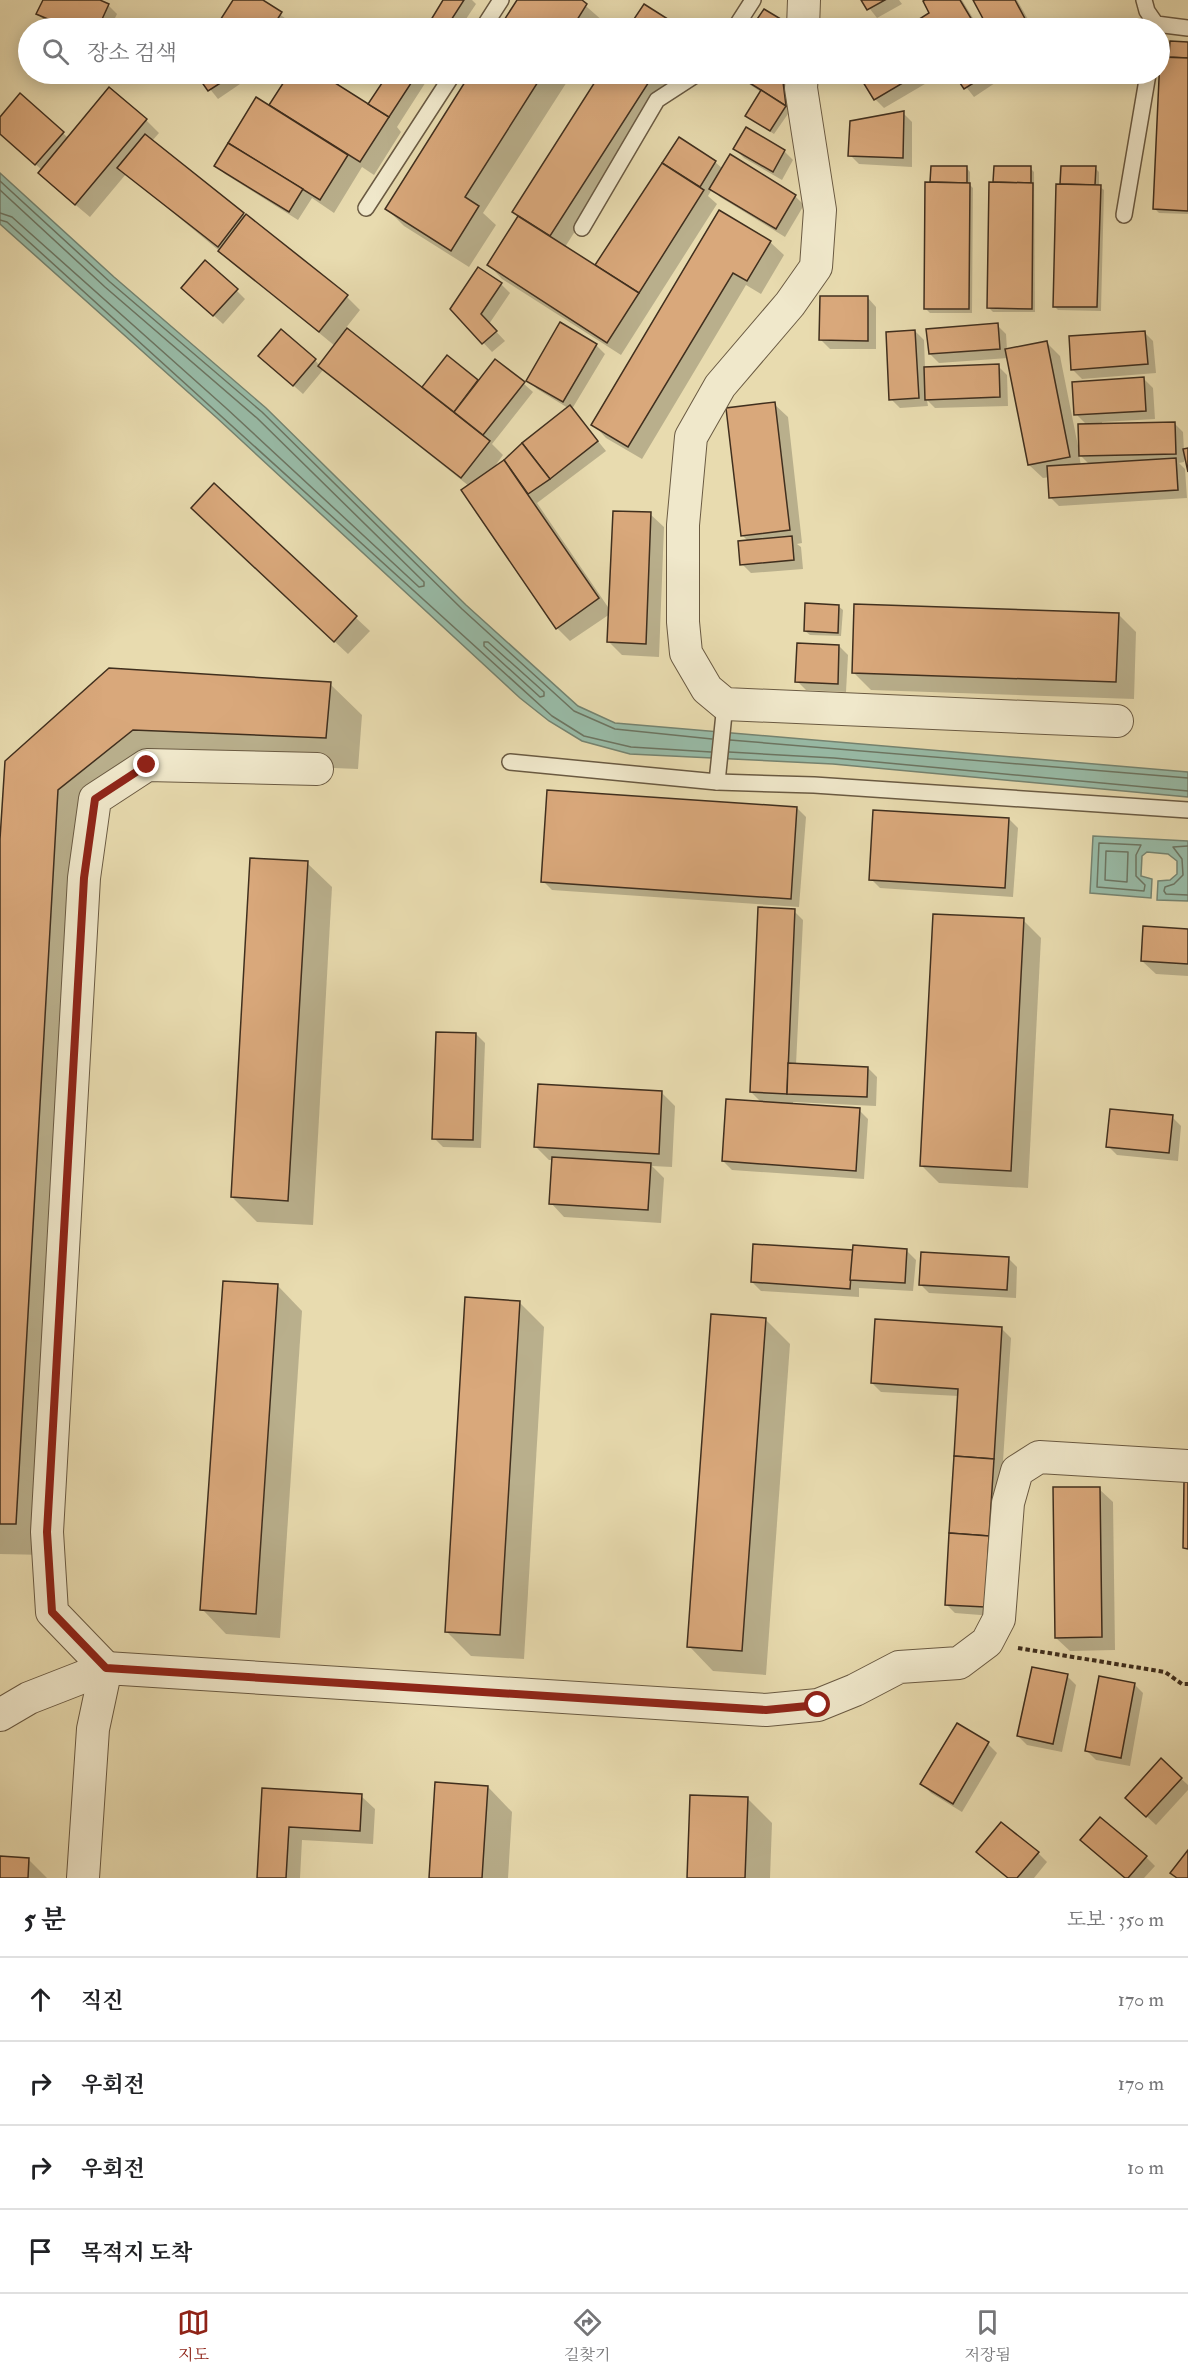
<!DOCTYPE html>
<html lang="ko">
<head>
<meta charset="utf-8">
<style>
  body { margin:0; font-family:"IM FELL Double Pica","Noto Serif KR",serif; background:#f2f2f2; color:#202124 }
  .stop { position:absolute; width:18px; height:18px; margin:-14px; border:4px solid #8f2418; border-radius:50%; background:#fff }
  .stop.end { background:#8f2418; border-color:#fff; box-shadow:0 2px 6px #0008 }
  .list { margin:0; padding:0; list-style:none }
  h2 { display:flex; justify-content:space-between; align-items:center; height:78px; margin:0; padding:0 24px; font-size:26px }
  h2 small { font-size:20px; font-weight:400; color:#757577 }
  .list li { display:grid; grid-template-columns:39px 1fr auto; gap:18px; align-items:center; box-sizing:border-box; height:84px; padding:0 24px; border-top:2px solid #e0e0e0 }
  .list b { display:block; font-size:22px; white-space:nowrap }
  .list em { font-size:20px; font-style:normal; color:#757577 }
  .icon { flex:none; width:33px; height:33px; fill:none; stroke:currentColor; stroke-width:2; stroke-linecap:round; stroke-linejoin:round }
  .map { position:relative; flex:none; width:1188px; height:1878px; overflow:hidden }
  .search { position:absolute; background:#fff; box-shadow:0 3px 15px #0003; left:18px; right:18px; top:18px; height:66px; display:flex; align-items:center; gap:15px; box-sizing:border-box; padding:0 21px; border-radius:33px; color:#757577; font-size:22px }
  .sheet { height:414px; background:#fff }
  nav { display:flex; justify-content:space-around; align-items:center; box-sizing:border-box; height:84px; border-top:2px solid #e0e0e0; background:#fff; font-size:16px; color:#757577 }
  nav a { display:grid; justify-items:center; gap:3px }
  nav .on { color:#8f2418 }
  .map>svg:first-child { display:block }
</style>
</head>
<body>
<div class="map">
<svg width="1188" height="1878" viewBox="0 0 1188 1878">
  <rect width="100%" height="100%" fill="#e8dbaf"/>
  <filter id="stains"><feTurbulence type="fractalNoise" baseFrequency=".00333" numOctaves="4"/><feColorMatrix values="0 0 0 0 .2 0 0 0 0 .09 0 0 0 0 .02 0 0 0 .5 -.17"/></filter>
  <radialGradient id="worn" r=".72"><stop offset=".6" stop-color="#630" stop-opacity="0"/><stop offset="1" stop-color="#630" stop-opacity=".3"/></radialGradient>
  <g fill="#98bba7" stroke="#758370" stroke-width="1.5">
    <polygon points="0,173 114,277 266,408 466,605 578,706 615,723 1188,772 1188,797 833,764 630,754 582,741 549,721 520,698 217,418 0,224"/>
    <polygon points="1093,836 1188,841 1188,901 1157,900 1158,881 1170,880 1177,874 1177,861 1168,854 1147,852 1142,856 1141,876 1152,879 1151,898 1090,893"/>
  </g>
  <g fill="#0003" fill-rule="evenodd">
    <polygon points="44,0 96,0 108,5 117,14 110,28 60,28 47,23 38,14"/>
    <polygon points="235,0 261,0 290,22 286,28 222,28 218,25"/>
    <polygon points="445,0 472,0 476,4 460,28 427,28"/>
    <polygon points="519,0 579,0 604,22 600,28 501,28"/>
    <polygon points="863,0 899,0 902,4 877,18"/>
    <polygon points="928,0 962,0 979,28 906,28 931,13"/>
    <polygon points="974,0 1017,0 1033,28 990,28"/>
    <polygon points="645,6 680,28 630,28"/>
    <polygon points="765,11 783,23 789,28 753,28"/>
    <polygon points="1171,43 1188,43 1188,214 1159,213 1155,209"/>
    <polygon points="198,74 233,74 240,84 218,99"/>
    <polygon points="291,74 318,74 375,110 370,103 390,74 431,74 397,127 401,132 374,175 362,167 334,213 312,198 298,220 225,174 216,165 269,107"/>
    <polygon points="472,74 572,74 483,213 496,225 469,267 404,226 386,208"/>
    <polygon points="602,74 675,74 565,247 596,267 664,163 715,162 723,169 730,156 795,196 804,205 785,237 720,197 712,189 708,196 717,204 621,355 502,279 489,265 519,217 514,212"/>
    <polygon points="734,74 791,74 790,111 774,134 751,119 761,92"/>
    <polygon points="860,74 942,74 884,108 875,99"/>
    <polygon points="956,74 998,74 1001,79 974,97"/>
    <polygon points="903,113 912,122 912,167 859,164 850,155"/>
    <polygon points="0,119 63,133 68,138 146,120 159,133 152,141 347,297 360,310 345,329 427,393 447,357 479,383 524,384 533,392 492,444 503,455 492,470 568,408 537,389 528,380 596,345 605,354 572,409 606,451 537,503 610,610 650,514 664,527 659,657 622,655 609,642 610,614 570,641 557,628 469,486 323,370 303,394 269,364 315,360 320,366 335,346 126,174 90,217 53,186 40,173 42,170 0,133"/>
    <polygon points="747,129 784,151 793,160 782,180 744,158 735,149"/>
    <polygon points="932,167 966,167 970,172 970,185 973,188 972,313 930,313 925,308"/>
    <polygon points="995,167 1030,168 1034,172 1035,312 993,312 989,308"/>
    <polygon points="1062,167 1095,168 1099,172 1099,186 1104,190 1101,311 1058,310 1054,306"/>
    <polygon points="720,212 770,242 784,255 761,294 746,285 642,459 606,438 593,424"/>
    <polygon points="501,284 510,293 489,324 505,341 492,352 452,309"/>
    <polygon points="236,290 245,299 223,324 192,296"/>
    <polygon points="868,298 876,307 876,349 830,349 821,340"/>
    <path d="M997 325 1006 334 1007 350 1047 343 1060 356 1079 451 1087 425 1076 414 1144 379 1153 388 1155 419 1102 422V425L1174 423 1183 432 1184 451 1188 450V465L1186 454 1184 462 1179 463 1185 469 1187 498 1059 506 1050 497V477L1043 478 1029 465 1008 358 939 363 930 354ZM1079 454 1090 465 1081 466Z"/>
    <polygon points="915,331 924,340 925,368 998,366 1007,375 1008,406 935,408 927,400 928,406 900,408 891,399"/>
    <polygon points="1144,332 1153,341 1156,373 1082,379 1073,370"/>
    <polygon points="774,404 788,417 802,543 797,544 801,547 803,569 751,573 742,564 748,541 742,535"/>
    <polygon points="214,485 370,631 348,654 206,522"/>
    <polygon points="838,606 843,610 841,636 810,635 805,631"/>
    <polygon points="1118,614 1136,632 1134,699 871,690 853,672"/>
    <polygon points="839,646 848,655 846,692 806,690 797,681"/>
    <polygon points="110,670 330,684 362,715 358,769 165,761 89,821 47,1555 0,1554 0,864"/>
    <polygon points="797,808 806,817 799,907 552,890 543,881"/>
    <polygon points="1009,819 1018,828 1013,897 880,888 871,879"/>
    <polygon points="307,863 332,887 313,1225 257,1222 232,1197"/>
    <polygon points="794,911 803,920 796,1065 868,1068 877,1077 876,1106 793,1102 793,1105 859,1110 868,1119 864,1179 732,1170 723,1161 762,1103 751,1092"/>
    <polygon points="1023,920 1041,938 1028,1188 939,1183 922,1166"/>
    <polygon points="1188,930 1188,976 1156,974 1142,961"/>
    <polygon points="476,1034 485,1043 481,1148 443,1147 434,1138"/>
    <polygon points="662,1093 675,1106 672,1167 652,1166 664,1178 661,1223 564,1217 551,1203 553,1160 549,1160 535,1146"/>
    <polygon points="1172,1117 1181,1126 1178,1161 1117,1155 1108,1146"/>
    <polygon points="907,1251 916,1260 913,1291 859,1288 859,1297 761,1291 752,1282 854,1252"/>
    <polygon points="1008,1258 1017,1267 1016,1298 929,1293 920,1284"/>
    <polygon points="278,1286 302,1311 280,1638 226,1634 202,1609"/>
    <polygon points="519,1302 544,1327 524,1659 471,1656 446,1631"/>
    <polygon points="766,1320 790,1344 766,1675 713,1671 689,1646"/>
    <polygon points="1002,1329 1011,1338 993,1616 955,1613 946,1604 959,1396 881,1392 872,1383"/>
    <polygon points="1099,1489 1113,1502 1115,1650 1070,1651 1056,1638"/>
    <polygon points="1067,1676 1076,1685 1062,1752 1027,1745 1018,1736"/>
    <polygon points="1134,1684 1143,1693 1130,1766 1096,1760 1087,1751"/>
    <polygon points="957,1725 988,1744 997,1753 962,1812 931,1793 922,1784"/>
    <polygon points="1161,1760 1188,1785 1188,1790 1156,1825 1127,1798"/>
    <polygon points="488,1787 512,1812 508,1878 431,1878"/>
    <polygon points="264,1790 361,1796 375,1809 373,1844 302,1840 300,1878 258,1878"/>
    <polygon points="747,1798 772,1823 770,1878 688,1878"/>
    <polygon points="1038,1853 1047,1862 1034,1878 1008,1878"/>
    <polygon points="1146,1857 1155,1866 1144,1878 1125,1878"/>
    <polygon points="0,1858 28,1859 47,1878 0,1878"/>
  </g>
  <g fill="none" stroke-linecap="round" stroke-linejoin="round">
    <g stroke="#6c7562" stroke-width="1.5">
      <polyline points="0,181 110,282 262,412 462,609 574,711 615,729 712,739"/>
      <polyline points="0,190 105,287 257,418 424,582 424,586 419,587 226,408 12,217 0,213"/>
      <polyline points="0,220 7,222 552,716 584,736 631,747 711,752"/>
      <polygon points="484,642 488,642 544,692 544,696 540,697 484,646"/>
      <polyline points="730,740 1188,778"/>
      <polyline points="729,752 834,758 1188,791"/>
      <polygon points="1099,843 1141,845 1136,855 1136,876 1145,885 1144,891 1097,887"/>
      <polyline points="1188,846 1173,847 1182,859 1183,875 1174,884 1165,887 1164,891 1166,894 1188,895"/>
      <polygon points="1106,851 1128,852 1127,882 1105,880"/>
    </g>
  </g>
  <g fill="#d9a87b" stroke="#402f1e" stroke-width="1.5">
    <polygon points="43,0 100,0 109,4 98,28 69,28 36,14"/>
    <polygon points="233,0 263,0 282,12 272,28 222,28 217,25"/>
    <polygon points="443,0 464,0 446,28 426,28"/>
    <polygon points="517,0 582,0 587,4 572,28 499,28"/>
    <polygon points="861,0 885,0 867,10"/>
    <polygon points="925,0 960,0 972,20 958,28 916,28 913,23 929,13 923,1"/>
    <polygon points="973,0 1015,0 1030,28 988,28"/>
    <polygon points="644,4 682,28 628,28"/>
    <polygon points="764,9 784,21 784,28 751,28"/>
    <polygon points="196,21 201,28 185,28"/>
    <polygon points="1170,41 1188,42 1188,58 1169,57"/>
    <polygon points="1160,57 1188,58 1188,211 1153,209"/>
    <polygon points="196,74 232,74 233,75 208,91"/>
    <polygon points="289,74 321,74 389,117 360,162 269,105"/>
    <polygon points="388,74 417,74 389,117 368,104"/>
    <polygon points="470,74 543,74 465,197 479,206 451,251 385,209"/>
    <polygon points="600,74 654,74 550,236 512,212"/>
    <polygon points="735,74 782,74 786,106 761,90"/>
    <polygon points="858,74 918,74 874,100"/>
    <polygon points="954,74 988,74 964,89"/>
    <polygon points="109,87 147,119 75,205 38,173"/>
    <polygon points="761,90 786,106 770,131 745,116"/>
    <polygon points="20,93 64,132 35,165 0,134 0,117"/>
    <polygon points="256,97 348,155 320,200 228,143"/>
    <polygon points="904,111 903,158 848,156 850,121"/>
    <polygon points="746,127 785,150 773,172 733,149"/>
    <polygon points="145,134 244,213 218,247 117,168"/>
    <polygon points="679,137 716,161 700,187 662,163"/>
    <polygon points="228,143 303,189 289,212 214,166"/>
    <polygon points="730,154 796,195 776,229 709,189"/>
    <polygon points="662,163 704,190 639,293 595,265"/>
    <polygon points="931,166 967,166 967,183 930,182"/>
    <polygon points="994,166 1031,166 1031,183 993,182"/>
    <polygon points="1061,166 1096,166 1095,185 1060,184"/>
    <polygon points="925,182 970,183 969,309 924,309"/>
    <polygon points="989,182 1033,183 1032,309 987,308"/>
    <polygon points="1056,184 1101,185 1097,307 1053,307"/>
    <polygon points="719,210 771,241 747,281 733,273 628,447 591,425"/>
    <polygon points="246,214 348,295 319,332 218,251"/>
    <polygon points="518,216 639,293 607,343 487,265"/>
    <polygon points="205,260 238,289 213,316 181,288"/>
    <polygon points="478,267 502,283 481,314 497,331 482,344 450,309"/>
    <polygon points="820,296 868,296 868,341 819,340"/>
    <polygon points="560,322 597,344 563,402 526,381"/>
    <polygon points="998,323 1000,349 929,354 926,329"/>
    <polygon points="347,328 490,441 461,478 318,366"/>
    <polygon points="281,329 316,359 293,386 258,356"/>
    <polygon points="915,330 919,398 889,400 886,332"/>
    <polygon points="1145,331 1148,364 1071,370 1069,336"/>
    <polygon points="1047,341 1070,457 1028,465 1005,349"/>
    <polygon points="447,355 478,380 454,412 422,387"/>
    <polygon points="495,359 525,382 483,435 454,412"/>
    <polygon points="999,364 1000,397 925,400 924,367"/>
    <polygon points="1144,377 1146,411 1074,415 1072,382"/>
    <polygon points="775,402 790,530 741,536 726,408"/>
    <polygon points="570,405 598,441 550,479 522,443"/>
    <polygon points="1175,422 1176,454 1079,456 1078,424"/>
    <polygon points="522,443 550,479 528,494 504,460"/>
    <polygon points="1188,448 1188,472 1183,449"/>
    <polygon points="1176,458 1178,490 1049,498 1047,466"/>
    <polygon points="504,460 599,598 556,629 461,490"/>
    <polygon points="214,483 357,616 334,642 191,508"/>
    <polygon points="613,511 651,512 646,644 607,642"/>
    <polygon points="792,536 794,560 740,565 738,541"/>
    <polygon points="805,603 839,605 838,633 804,631"/>
    <polygon points="854,604 1119,613 1116,682 852,673"/>
    <polygon points="797,643 839,645 838,684 795,682"/>
    <polygon points="109,668 331,682 326,738 133,730 58,790 16,1524 0,1524 0,839 5,761"/>
    <polygon points="547,790 797,807 791,899 541,882"/>
    <polygon points="873,810 1009,818 1005,888 869,880"/>
    <polygon points="250,858 308,861 288,1201 231,1197"/>
    <polygon points="758,907 795,909 787,1094 750,1092"/>
    <polygon points="933,914 1024,918 1011,1171 920,1166"/>
    <polygon points="1143,926 1188,929 1188,964 1141,961"/>
    <polygon points="436,1032 476,1033 473,1140 432,1139"/>
    <polygon points="788,1063 868,1067 867,1097 787,1094"/>
    <polygon points="538,1084 662,1091 659,1154 534,1147"/>
    <polygon points="726,1099 860,1108 856,1171 722,1161"/>
    <polygon points="1110,1109 1173,1115 1169,1153 1106,1147"/>
    <polygon points="552,1157 651,1163 648,1210 549,1204"/>
    <polygon points="753,1244 853,1250 850,1289 751,1282"/>
    <polygon points="853,1245 907,1249 905,1283 850,1280"/>
    <polygon points="921,1252 1009,1257 1007,1290 919,1285"/>
    <polygon points="223,1281 278,1284 256,1614 200,1610"/>
    <polygon points="465,1297 520,1301 500,1635 445,1632"/>
    <polygon points="711,1314 766,1318 742,1651 687,1647"/>
    <polygon points="875,1319 1002,1327 994,1459 954,1456 958,1389 871,1383"/>
    <polygon points="954,1456 994,1459 989,1536 949,1533"/>
    <polygon points="1184,1482 1188,1482 1188,1549 1183,1548"/>
    <polygon points="1053,1487 1100,1487 1102,1637 1055,1638"/>
    <polygon points="949,1533 989,1536 985,1607 945,1605"/>
    <polygon points="1032,1667 1068,1674 1053,1744 1017,1736"/>
    <polygon points="1099,1676 1135,1683 1121,1758 1085,1751"/>
    <polygon points="957,1723 989,1742 953,1804 920,1784"/>
    <polygon points="1161,1758 1182,1778 1146,1817 1125,1798"/>
    <polygon points="435,1782 488,1786 482,1878 429,1878"/>
    <polygon points="262,1788 362,1794 360,1831 289,1827 286,1878 257,1878"/>
    <polygon points="690,1795 748,1797 745,1878 687,1878"/>
    <polygon points="1100,1817 1147,1856 1128,1878 1125,1878 1080,1840"/>
    <polygon points="1001,1822 1039,1852 1017,1878 1008,1878 976,1852"/>
    <polygon points="1188,1850 1188,1878 1177,1878 1170,1873"/>
    <polygon points="0,1856 29,1858 28,1878 0,1878"/>
  </g>
  <g fill="none" stroke-linecap="round" stroke-linejoin="round">
    <g stroke="#6a5a42" stroke-width="18">
      <g id="lane">
        <polyline points="1144,0 1147,11 1156,24 1188,28"/>
        <polyline points="483,28 501,0"/>
        <polyline points="735,28 753,0"/>
        <polyline points="366,208 453,74"/>
        <polyline points="1124,215 1148,74"/>
        <polyline points="582,228 657,100 697,74"/>
        <polyline points="510,762 717,782 814,785 1188,810"/>
        <polyline points="717,782 725,704"/>
      </g>
    </g>
    <g stroke="#6a5a42" stroke-width="34">
      <g id="street">
        <polyline points="803,28 804,0"/>
        <polyline points="802,74 801,88 820,210 816,267 790,304 720,386 691,437 683,525 683,622 686,653 707,689 725,704 1117,721"/>
        <polyline points="0,1715 29,1698 106,1668 52,1612 47,1532 84,878 95,799 147,765 317,769"/>
        <polyline points="83,1878 93,1729 106,1668 766,1710 818,1705 855,1690 899,1667 959,1663 987,1642 999,1619 1008,1503 1017,1471 1039,1457 1188,1466"/>
      </g>
    </g>
    <polyline stroke="#402f1e" stroke-width="4" stroke-dasharray="4.5 3" stroke-linecap="butt" points="1018,1648 1165,1672 1182,1684 1188,1684"/>
    <use href="#lane" stroke="#f0e8cb" stroke-width="15"/>
    <use href="#street" stroke="#f0e8cb" stroke-width="32"/>
  </g>
  <g fill="none" stroke-linecap="round" stroke-linejoin="round">
    <polyline stroke="#8f2418" stroke-width="8" points="147,765 95,799 84,878 47,1532 52,1612 106,1668 766,1710 818,1705"/>
  </g>
  <rect width="100%" height="100%" filter="url(#stains)"/>
  <rect width="100%" height="100%" fill="url(#worn)"/>
</svg>
<div class="stop" style="left:818px;top:1705px"></div>
<div class="stop end" style="left:147px;top:765px"></div>
<div class="search"><svg class="icon" aria-label="search" viewBox="0 0 24 24"><circle cx="10" cy="10" r="6"/><path d="M15 15l6 6"/></svg>장소 검색</div>
</div>
<section class="sheet">
<h2>5 분<small>도보 · 350 m</small></h2>
<ul class="list">
<li><svg class="icon" aria-label="ahead" viewBox="0 0 24 24"><path d="M12 20V5M6 11l6-6 6 6"/></svg><div><b>직진</b></div><em>170 m</em></li>
<li><svg class="icon" aria-label="right" viewBox="0 0 24 24"><path d="M7 20v-9h11M14 6l5 5-5 5"/></svg><div><b>우회전</b></div><em>170 m</em></li>
<li><svg class="icon" aria-label="right" viewBox="0 0 24 24"><path d="M7 20v-9h11M14 6l5 5-5 5"/></svg><div><b>우회전</b></div><em>10 m</em></li>
<li><svg class="icon" aria-label="arrive" viewBox="0 0 24 24"><path d="M6 21V4h12l-3 4 3 4H6"/></svg><div><b>목적지 도착</b></div></li>
</ul>
</section>
<nav>
<a class="on"><svg class="icon" aria-label="map" viewBox="0 0 24 24"><path d="M3 6l6-2 6 2 6-2v14l-6 2-6-2-6 2zM9 4v14M15 6v14"/></svg>지도</a>
<a><svg class="icon" aria-label="directions" viewBox="0 0 24 24"><path d="M12 3l9 9-9 9-9-9zM9 14v-3h6M13 9l2 2-2 2"/></svg>길찾기</a>
<a><svg class="icon" aria-label="saved" viewBox="0 0 24 24"><path d="M7 4h10v16l-5-4-5 4z"/></svg>저장됨</a>
</nav>
</body>
</html>
